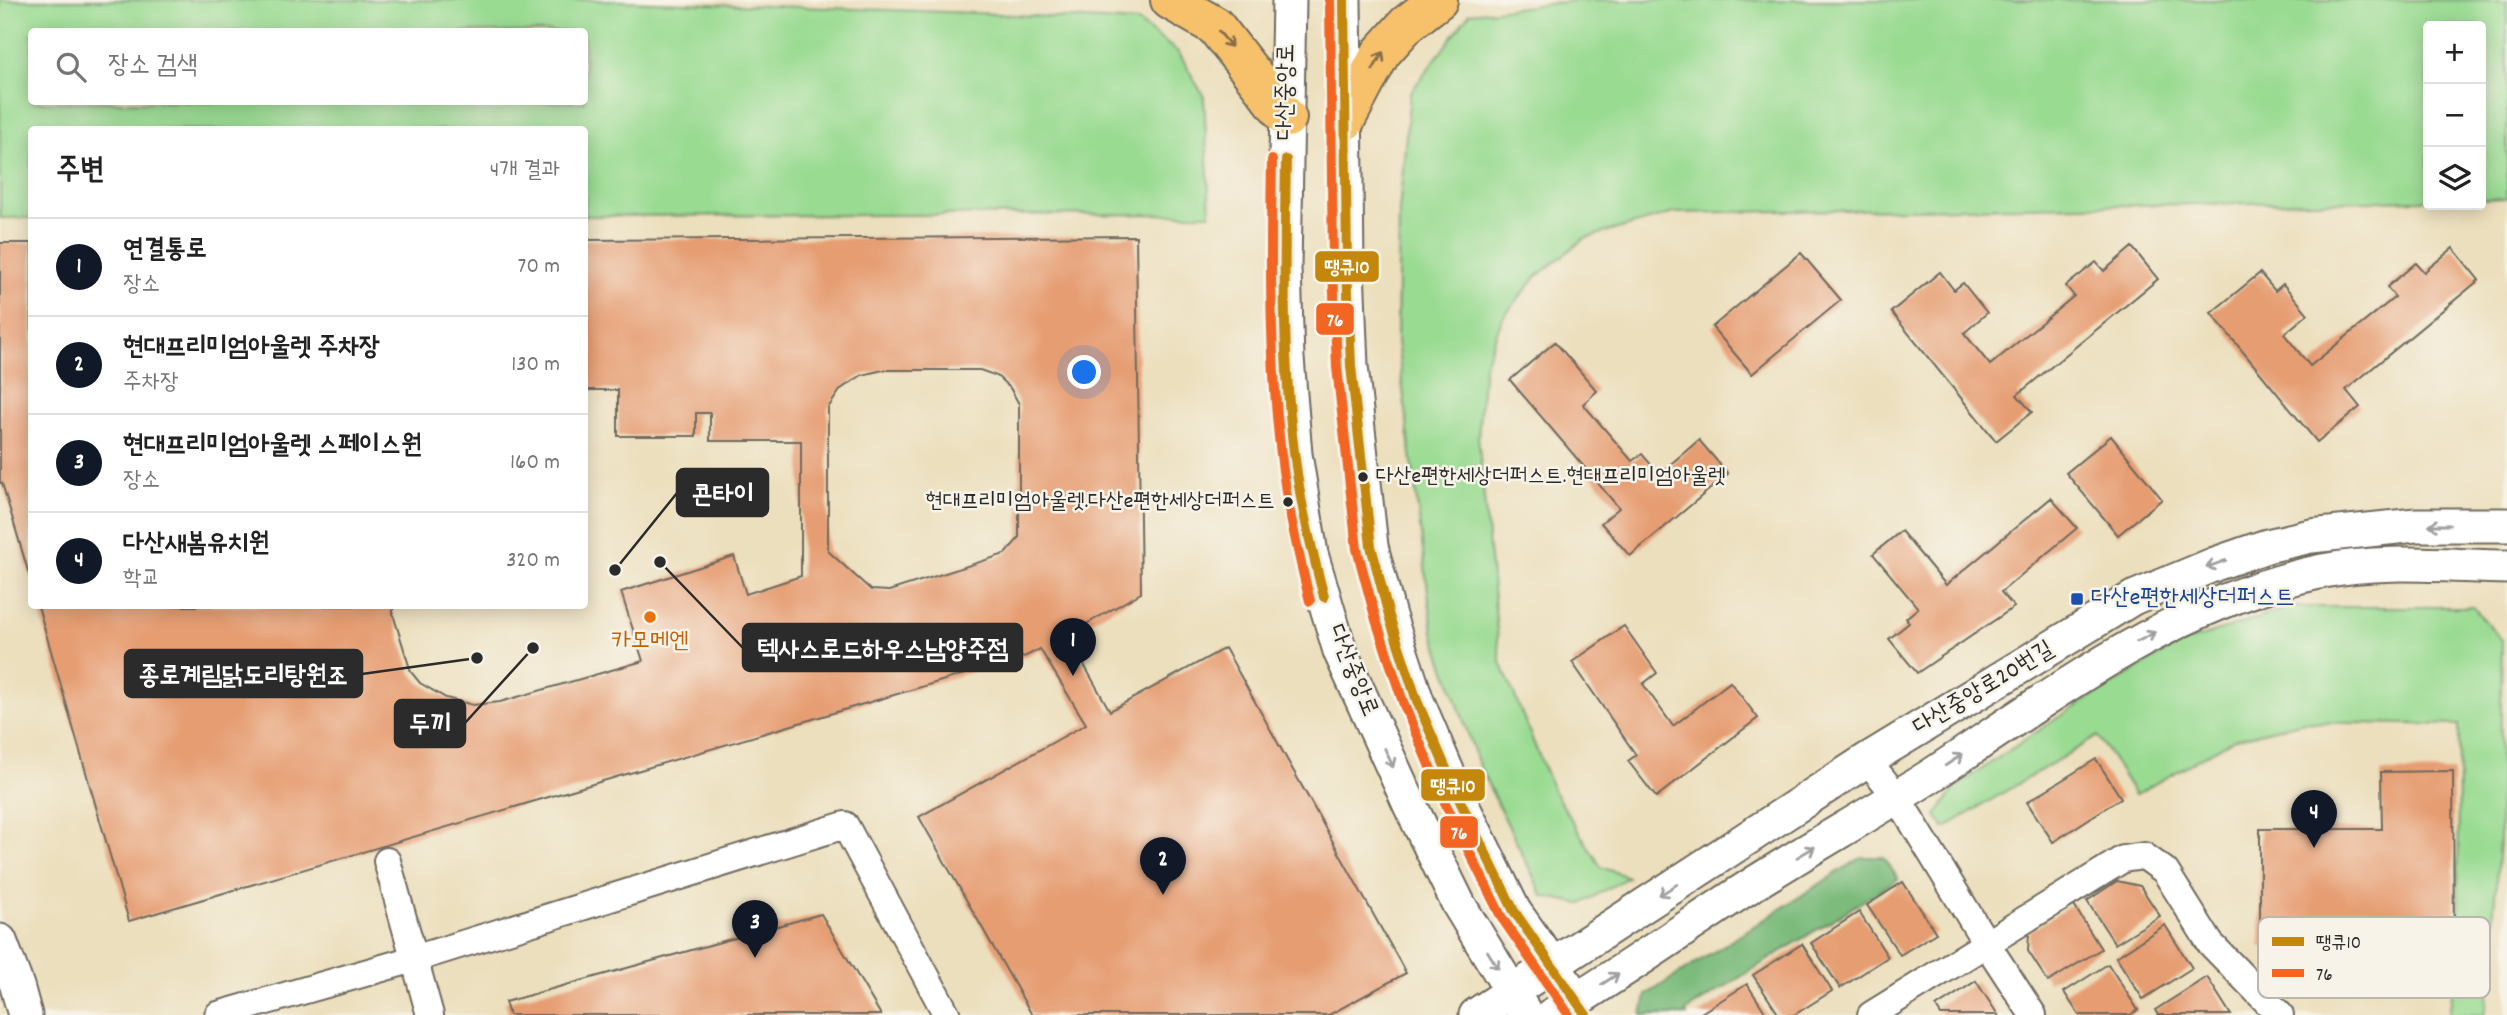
<!DOCTYPE html>
<html lang="ko">
<head>
<meta charset="utf-8">
<style>
  body { margin:0; font-family:Dekko,"Poor Story",sans-serif; background:#f6f6f6; color:#222 }
  .controls { position:absolute; right:21px; top:21px; display:grid; overflow:hidden; border-radius:7px; box-shadow:0 4px 18px #0003 }
  .controls button { width:63px; height:63px; display:grid; place-items:center; padding:0; border:0; border-bottom:2px solid #e0e0e0; background:#fff; color:#222; font:35px sans-serif }
  .you { position:absolute; left:1085px; top:373px; width:24px; height:24px; margin:-18px; border:5px solid #fff; border-radius:50%; background:#1a73e8; box-shadow:0 0 0 10px #1a73e833 }
  .badge { display:grid; place-items:center; width:46px; height:46px; border-radius:50%; background:#111827; color:#fff; font-size:23px; font-weight:700 }
  .pin { position:absolute; translate:-50% -58px; filter:drop-shadow(0 2px 4px #0008) }
  .pin::after { content:''; position:absolute; top:37px; width:24px; height:21px; background:inherit; clip-path:polygon(0 0,100% 0,50% 100%) }
  .list { margin:0; padding:0; list-style:none }
  h2 { display:flex; justify-content:space-between; align-items:center; height:91px; margin:0; padding:0 28px; font-size:30px }
  h2 small { font-size:23px; font-weight:400; color:#767676 }
  .list li { display:grid; grid-template-columns:46px 1fr auto; gap:21px; align-items:center; box-sizing:border-box; height:98px; padding:0 28px; border-top:2px solid #e0e0e0 }
  .list b { display:block; font-size:26px; white-space:nowrap }
  .list p { margin:0; font-size:23px; white-space:nowrap; color:#767676 }
  .list em { font-size:23px; font-style:normal; color:#767676 }
  .icon { flex:none; width:38px; height:38px; fill:none; stroke:currentColor; stroke-width:2; stroke-linecap:round; stroke-linejoin:round }
  .map { position:relative; flex:none; width:2507px; height:1015px; overflow:hidden }
  .search { position:absolute; background:#fff; box-shadow:0 4px 18px #0003; left:28px; top:28px; width:560px; height:77px; display:flex; align-items:center; gap:18px; box-sizing:border-box; padding:0 24px; border-radius:7px; color:#767676; font-size:26px }
  .panel { position:absolute; background:#fff; box-shadow:0 4px 18px #0003; left:28px; top:126px; width:560px; height:483px; border-radius:7px }
  .map>svg:first-child { display:block }
</style>
</head>
<body>
<div class="map">
<svg width="2507" height="1015" viewBox="0 0 2507 1015">
  <rect width="100%" height="100%" fill="#f7f3e8"/>
  <filter id="ink" filterUnits="userSpaceOnUse"><feTurbulence type="fractalNoise" baseFrequency=".0143" numOctaves="2"/><feDisplacementMap in="SourceGraphic" scale="14" xChannelSelector="R" yChannelSelector="G"/><feConvolveMatrix kernelMatrix="1 2 1 2 8 2 1 2 1" color-interpolation-filters="sRGB"/></filter>
  <filter id="wash" filterUnits="userSpaceOnUse"><feTurbulence type="fractalNoise" baseFrequency=".00686" numOctaves="4" result="noise"/><feDisplacementMap in="SourceGraphic" scale="28" xChannelSelector="R" yChannelSelector="G"/><feGaussianBlur stdDeviation="1.57" result="paint"/><feColorMatrix in="noise" values="0 0 0 0 0 0 0 0 0 0 0 0 0 0 0 0 0 1.4 0 .05"/><feComposite in="paint" operator="in"/></filter>
  <g filter="url(#wash)">
    <rect width="100%" height="100%" fill="#ecdfbd"/>
    <g fill="#9adb92" stroke="#62835e" stroke-width="2" fill-rule="evenodd">
      <path d="M0 0H592L977 13 1138 22 1179 53 1204 97 1210 214 585 216 584 130H32L31 218H0ZM32 32H584V102H32Z"/>
      <polygon points="1582,0 2507,0 2507,198 2481,199 2481,26 2428,26 2428,200 1674,213 1585,238 1537,276 1503,317 1484,366 1478,436 1500,660 1553,790 1601,867 1628,877 1581,904 1543,896 1480,768 1433,632 1397,341 1399,211 1410,93 1470,13"/>
      <polygon points="2291,607 2473,607 2502,640 2499,842 2487,1004 2484,1015 2449,1015 2458,953 2459,725 2304,722 2234,739 2135,795 2098,736 1944,828 1936,815 1957,786 2051,722 2177,645"/>
    </g>
    <polygon fill="#7bbb7c" stroke="#537354" stroke-width="2" points="1862,857 1884,857 1898,879 1686,1011 1687,1015 1642,1015 1646,995"/>
    <g id="blocks">
      <g fill="#e69d72" fill-rule="evenodd">
        <path d="M1136 236 1141 593 1067 635 1110 711 1225 648 1406 973 1329 1015H1032L919 817 1086 724 1040 649 1026 656 129 921 38 606H393V614L411 672 420 683 446 698 473 705 500 702 643 661 621 592 734 556 746 594 801 576V441H710V413H696V436H618V390H584V240ZM883 370H980L997 376 1010 388 1019 404V538L1005 554 889 591 871 590 828 551V408L841 389 862 375Z"/>
        <polygon points="0,243 32,243 31,581 2,483 0,483"/>
        <polygon points="2132,247 2158,279 2017,395 2032,412 1996,441 1891,312 1940,272 1954,290 1963,283 1987,313 1964,333 1990,365 2074,296 2066,286 2096,262 2104,271"/>
        <polygon points="2453,248 2479,280 2346,390 2360,407 2317,442 2211,313 2260,273 2275,291 2283,284 2308,314 2284,334 2310,366 2395,297 2387,287 2416,263 2424,272"/>
        <polygon points="1801,253 1841,300 1752,374 1712,327"/>
        <polygon points="1555,342 1597,391 1583,404 1632,461 1642,454 1659,474 1699,440 1728,474 1630,556 1601,523 1619,508 1510,380"/>
        <polygon points="2111,436 2162,499 2118,535 2066,473"/>
        <polygon points="2051,498 2077,528 2001,592 2014,607 1917,673 1889,639 1909,623 1906,618 1918,608 1873,554 1901,531 1946,585"/>
        <polygon points="1624,626 1657,673 1643,684 1673,726 1730,682 1758,718 1656,797 1628,761 1636,755 1572,662"/>
        <polygon points="2096,759 2121,798 2053,842 2027,802"/>
        <polygon points="2453,771 2454,946 2260,947 2260,829 2382,829 2381,772"/>
        <polygon points="2117,881 2140,886 2160,916 2115,944 2087,901"/>
        <polygon points="1903,882 1936,933 1900,955 1867,905"/>
        <polygon points="2073,904 2101,949 2048,982 2028,951 2029,932"/>
        <polygon points="1859,912 1888,957 1840,988 1811,943"/>
        <polygon points="821,914 881,1015 509,1015 505,1002"/>
        <polygon points="2165,925 2192,968 2143,999 2116,957"/>
        <polygon points="1802,944 1832,991 1794,1015 1779,1015 1753,975"/>
        <polygon points="2108,964 2138,1010 2130,1015 2079,1015 2064,992"/>
        <polygon points="2207,977 2231,1015 2158,1015 2155,1010"/>
        <polygon points="1976,981 1998,1015 1941,1015 1936,1007"/>
        <polygon points="1747,984 1767,1015 1698,1015"/>
      </g>
    </g>
  </g>
  <g filter="url(#ink)">
    <use href="#blocks" fill-opacity="0" stroke="#6f6a5e" stroke-width="2"/>
    <g fill="none" stroke-linecap="round" stroke-linejoin="round">
      <g stroke="#6f6a5e" stroke-width="30">
        <g id="minor">
          <polyline points="1867,760 1897,797 1986,943 2033,1015"/>
          <polyline points="387,861 430,1015"/>
          <polyline points="218,1015 414,959 845,825 947,1015"/>
          <polyline points="1871,1015 2123,859 2144,856 2165,871 2210,943 2280,1015"/>
        </g>
      </g>
      <g stroke="#6f6a5e" stroke-width="37">
        <g id="tertiary">
          <polyline points="1289,0 1284,268 1287,358 1295,454 1311,554 1340,651 1410,805 1459,905 1526,1015"/>
          <polyline points="1344,0 1347,268 1351,366 1371,546 1389,616 1417,701 1459,799 1514,911 1566,984"/>
          <polyline points="0,941 17,986 25,1015"/>
          <polyline points="1476,1015 1867,760 2133,598 2215,564 2267,546 2311,536 2416,525 2507,525"/>
          <path d="M1552 1015C1619 975 1682 930 1747 888 1808 849 1871 814 1932 775 2056 693 2175 601 2323 571 2382 559 2447 566 2507 567"/>
        </g>
      </g>
      <g stroke="#6f6a5e" stroke-width="42">
        <g id="trunk">
          <polyline points="1170,0 1215,26 1287,118"/>
          <polyline points="1345,121 1381,53 1407,24 1438,0"/>
        </g>
      </g>
      <use href="#minor" stroke="#fff" stroke-width="26"/>
      <use href="#tertiary" stroke="#fff" stroke-width="33"/>
      <use href="#trunk" stroke="#f7c06b" stroke-width="38"/>
      <g stroke="#f7f3e8" stroke-width="16">
        <g id="bus-1">
          <polyline points="1344,0 1347,268 1351,366 1371,546 1389,616 1417,701 1459,799 1514,911 1586,1015"/>
          <path d="M1286 160C1284 270 1281 383 1300 492 1306 528 1315 562 1324 597"/>
        </g>
      </g>
      <g stroke="#f7f3e8" stroke-width="16">
        <g id="bus-2">
          <polyline points="1330,0 1333,268 1337,367 1357,549 1376,620 1404,705 1446,805 1502,918 1569,1015"/>
          <path d="M1272 160C1270 270 1269 381 1286 491 1292 528 1301 564 1310 601"/>
        </g>
      </g>
      <use href="#bus-1" stroke="#c4870b" stroke-width="10"/>
      <use href="#bus-2" stroke="#f26522" stroke-width="10"/>
    </g>
    <defs><path id="oneway-shaft" d="M-6 0H5M1.5-3L5.5 0L1.5 3" fill="none" stroke-width="1.6" stroke-linecap="round" stroke-linejoin="round" transform="scale(1.75)"/></defs>
    <g stroke="#876e48">
      <use href="#oneway-shaft" transform="translate(1225 39) rotate(50)"/>
      <use href="#oneway-shaft" transform="translate(1378 61) rotate(-60)"/>
    </g>
    <g stroke="#a0a0a0">
      <use href="#oneway-shaft" transform="translate(2439 525) rotate(180)"/>
      <use href="#oneway-shaft" transform="translate(2216 564) rotate(160)"/>
      <use href="#oneway-shaft" transform="translate(2146 637) rotate(-28)"/>
      <use href="#oneway-shaft" transform="translate(1389 758) rotate(66)"/>
      <use href="#oneway-shaft" transform="translate(1954 760) rotate(-33)"/>
      <use href="#oneway-shaft" transform="translate(1806 852) rotate(-31)"/>
      <use href="#oneway-shaft" transform="translate(1668 890) rotate(148)"/>
      <use href="#oneway-shaft" transform="translate(1493 960) rotate(58)"/>
      <use href="#oneway-shaft" transform="translate(1610 979) rotate(-33)"/>
    </g>
  </g>
  <g fill="#2b2b2b" stroke="#f7f3e8" stroke-width="2.5">
    <circle cx="1363" cy="477" r="6"/>
    <circle cx="1288" cy="502" r="6"/>
  </g>
  <rect fill="#1a4fb4" stroke="#f7f3e8" stroke-width="2.5" x="2070" y="592" width="14" height="14" rx="3.5"/>
  <circle fill="#e8710a" stroke="#f7f3e8" stroke-width="2.5" cx="650" cy="617" r="7"/>
  <g text-anchor="middle" dominant-baseline="central" stroke-width="5" stroke-linejoin="round" paint-order="stroke">
    <g font-size="22" fill="#2b2b2b" stroke="#f7f3e8" text-anchor="start">
      <text x="1376" y="477">다산e편한세상더퍼스트.현대프리미엄아울렛</text>
      <text x="1275" y="502" text-anchor="end">현대프리미엄아울렛.다산e편한세상더퍼스트</text>
    </g>
    <g font-size="24" fill="#2b2b2b" stroke="#f7f3e8">
      <text transform="translate(1287 92) rotate(-89)">다산중앙로</text>
      <text transform="translate(1352 671) rotate(68)">다산중앙로</text>
      <text transform="translate(1984 689) rotate(-31)">다산중앙로20번길</text>
    </g>
    <g font-size="24" fill="#164399" stroke="#f7f3e8" text-anchor="start">
      <text x="2091" y="599">다산e편한세상더퍼스트</text>
    </g>
    <g font-size="24" fill="#c56008" stroke="#f7f3e8">
      <text x="650" y="642">카모메엔</text>
    </g>
  </g>
  <rect x="2258" y="917" width="232" height="81" rx="10" fill="#f7f3e8" stroke="#bab7af" stroke-width="2"/>
  <rect x="2272" y="937" width="32" height="9" fill="#c4870b"/>
  <rect x="2272" y="969" width="32" height="8" fill="#f26522"/>
  <g font-size="19" fill="#2b2b2b">
    <text x="2316" y="948">땡큐10</text>
    <text x="2316" y="980">76</text>
  </g>
  <path fill="none" stroke="#2b2b2b" stroke-width="2.5" d="M615 570L677 493M660 562L743 648M477 658L362 674M533 648L465 723"/>
  <g fill="#2b2b2b" stroke="#f7f3e8" stroke-width="2.5">
    <circle cx="615" cy="570" r="7"/>
    <circle cx="660" cy="562" r="7"/>
    <circle cx="477" cy="658" r="7"/>
    <circle cx="533" cy="648" r="7"/>
  </g>
  <g fill="#2b2b2b" stroke="#2b2b2b" stroke-width="2.5">
    <rect x="677" y="469" width="91" height="47" rx="7"/>
    <rect x="743" y="624" width="279" height="47" rx="7"/>
    <rect x="125" y="650" width="237" height="47" rx="7"/>
    <rect x="395" y="700" width="70" height="47" rx="7"/>
  </g>
  <g font-size="26" text-anchor="middle" font-weight="bold" fill="#fff">
    <text x="723" y="502">콘타이</text>
    <text x="883" y="657">텍사스로드하우스남양주점</text>
    <text x="243" y="683">종로계림닭도리탕원조</text>
    <text x="430" y="732">두끼</text>
  </g>
  <g stroke="#f7f3e8" stroke-width="2.5">
    <rect x="1314" y="250" width="66" height="33" rx="7" fill="#c4870b"/>
    <rect x="1315" y="302" width="40" height="34" rx="7" fill="#f26522"/>
    <rect x="1420" y="768" width="66" height="34" rx="7" fill="#c4870b"/>
    <rect x="1439" y="815" width="40" height="34" rx="7" fill="#f26522"/>
  </g>
  <g font-size="19" text-anchor="middle" font-weight="bold" fill="#fff">
    <text x="1347" y="273">땡큐10</text>
    <text x="1335" y="326">76</text>
    <text x="1453" y="792">땡큐10</text>
    <text x="1459" y="839">76</text>
  </g>
</svg>
<div class="controls">
<button>+</button>
<button>−</button>
<button><svg class="icon" aria-label="layers" viewBox="0 0 24 24"><path d="M12 4l9 5-9 5-9-5zM3 14l9 5 9-5"/></svg></button>
</div>
<div class="you"></div>
<div class="pin badge" style="left:1073px;top:676px">1</div>
<div class="pin badge" style="left:1163px;top:895px">2</div>
<div class="pin badge" style="left:755px;top:958px">3</div>
<div class="pin badge" style="left:2314px;top:848px">4</div>
<div class="search"><svg class="icon" aria-label="search" viewBox="0 0 24 24"><circle cx="10" cy="10" r="6"/><path d="M15 15l6 6"/></svg>장소 검색</div>
<section class="panel">
<h2>주변<small>4개 결과</small></h2>
<ul class="list">
<li><span class="badge">1</span><div><b>연결통로</b><p>장소</p></div><em>70 m</em></li>
<li><span class="badge">2</span><div><b>현대프리미엄아울렛 주차장</b><p>주차장</p></div><em>130 m</em></li>
<li><span class="badge">3</span><div><b>현대프리미엄아울렛 스페이스원</b><p>장소</p></div><em>160 m</em></li>
<li><span class="badge">4</span><div><b>다산새봄유치원</b><p>학교</p></div><em>320 m</em></li>
</ul>
</section>
</div>
</body>
</html>
